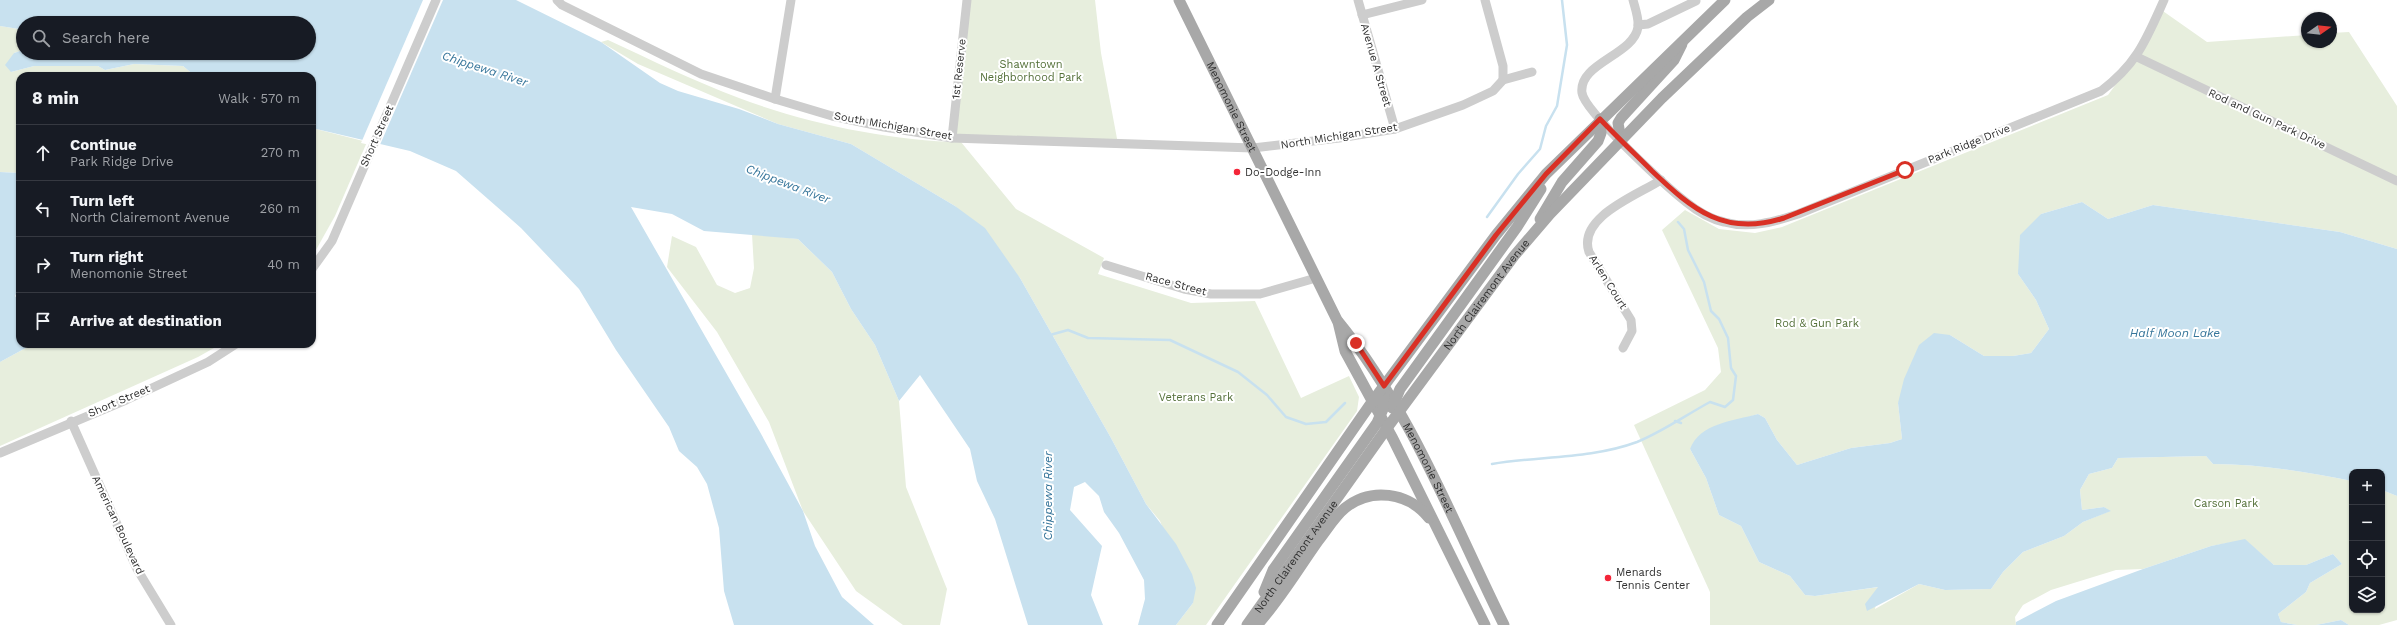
<!DOCTYPE html>
<html lang="en">
<head>
<meta charset="utf-8">
<style>
  body { margin:0; font-family:"Work Sans",sans-serif; background:#20242c; color:#f1f3f6 }
  .controls { position:absolute; right:12px; bottom:12px; display:grid; overflow:hidden; border-radius:8px; box-shadow:0 1px 3px #0004 }
  .controls button { width:36px; height:36px; display:grid; place-items:center; padding:0; border:0; border-bottom:1px solid #363941; background:#171b24; color:#f1f3f6; font:20px sans-serif }
  .compass { position:absolute; left:2301px; top:12px; width:36px; height:36px; border-radius:50%; background:#171b24; box-shadow:0 1px 3px #0004; rotate:75deg }
  .stop { position:absolute; width:12px; height:12px; margin:-9px; border:3px solid #d93025; border-radius:50%; background:#fff }
  .stop.end { background:#d93025; border-color:#fff; box-shadow:0 1px 4px #0008 }
  .list { margin:0; padding:0; list-style:none }
  h2 { display:flex; justify-content:space-between; align-items:center; height:52px; margin:0; padding:0 16px; font-size:17px }
  h2 small { font-size:13px; font-weight:400; color:#9ea1a6 }
  .list li { display:grid; grid-template-columns:26px 1fr auto; gap:12px; align-items:center; box-sizing:border-box; height:56px; padding:0 16px; border-top:1px solid #363941 }
  .list b { display:block; font-size:15px; white-space:nowrap }
  .list p { margin:0; font-size:13px; white-space:nowrap; color:#9ea1a6 }
  .list em { font-size:13px; font-style:normal; color:#9ea1a6 }
  .icon { flex:none; width:22px; height:22px; fill:none; stroke:currentColor; stroke-width:2; stroke-linecap:round; stroke-linejoin:round }
  .map { position:relative; flex:none; width:2397px; height:625px; overflow:hidden }
  .search { position:absolute; background:#171b24; box-shadow:0 1px 3px #0004; left:16px; top:16px; width:300px; height:44px; display:flex; align-items:center; gap:10px; box-sizing:border-box; padding:0 14px; border-radius:22px; color:#9ea1a6; font-size:15px }
  .panel { position:absolute; background:#171b24; box-shadow:0 1px 3px #0004; left:16px; top:72px; width:300px; height:276px; border-radius:12px }
  .map>svg:first-child { display:block }
</style>
</head>
<body>
<div class="map">
<svg width="2397" height="625" viewBox="0 0 2397 625">
  <rect width="100%" height="100%" fill="#fff"/>
  <g fill="#e7eedd">
    <polygon points="967,0 1095,0 1101,53 1118,144 952,138"/>
    <path d="M2160 9 2207 42 2307 35V42H2331V33L2349 32 2397 106V249L2340 232 2153 205 2108 219 2082 202 2041 214 2018 274 2036 300 2049 329 2031 353 2013 356H1984L1950 335 1898 403 1902 439 1890 443 1851 448 1797 465 1777 440 1765 418 1758 414 1742 419 1690 449 1706 478 1719 515 1741 526 1759 562 1790 576 1805 595 1815 596 1879 587 1875 609 1919 584 1945 590 1991 589 2003 572 2023 552 2064 536 2083 522 2110 511 2104 507 2082 510 2080 490 2089 474 2112 468 2118 458 2206 456 2213 464C2260 464 2306 472 2352 481V610H2382V490L2397 496V620L2379 625H2349L2341 620 2316 625H2297L2281 622 2278 614 2306 592 2310 583 2342 564 2333 554 2306 565H2274L2245 540 2211 546 2143 569 2116 570 2051 590 2023 605 2015 617 2016 625H1710V592L1634 425 1705 390 1721 372 1718 348 1662 230 1685 210 1719 229 1755 233 1782 227 2108 95 2125 72Z"/>
    <polygon points="0,26 19,29 23,33 23,50 14,53 11,72 34,66 98,66 105,70 134,64 183,66 195,76 20,76 20,173 0,172"/>
    <path d="M608 40C651 60 694 81 739 98 805 123 891 141 961 142L1016 209 1104 258 1098 274 1191 303 1255 301 1301 398 1349 376 1359 397 1357 411 1206 625H1176L1193 603 1160 521 1146 504 1111 438 1020 278 955 206 851 144 778 124 638 64 601 42Z"/>
    <polygon points="312,128 367,142 335,216 312,257"/>
    <polygon points="752,234 798,239 832,272 851,309 875,345 899,401 906,487 947,589 940,625 903,625 856,591 803,511 769,422 717,332 667,267 672,236 696,247 717,285 735,293 750,288 754,268"/>
    <polygon points="33,344 221,344 198,357 0,446 0,362"/>
  </g>
  <g fill="#c8e1ef">
    <polygon points="0,0 516,0 601,42 660,83 678,91 739,109 778,124 851,144 955,206 985,228 1020,278 1111,438 1146,504 1176,544 1192,574 1196,588 1193,603 1176,625 1138,625 1145,599 1144,580 1119,533 1104,512 1099,496 1085,482 1074,487 1070,510 1102,546 1091,595 1103,625 1028,625 995,519 977,481 970,449 920,375 899,401 875,345 851,309 832,272 798,239 704,231 672,214 631,207 760,432 803,511 815,546 842,597 874,625 734,625 724,591 719,528 707,484 697,467 679,451 669,427 616,350 579,289 521,228 456,171 410,151 312,128 312,76 195,76 183,66 134,64 105,70 98,66 34,66 11,72 5,65 14,53 23,50 23,53 309,53 309,23 23,23 23,33 19,29 0,26"/>
    <polygon points="0,172 20,173 20,286 15,296 20,303 20,344 33,344 0,362"/>
    <path d="M2082 202 2108 219 2153 205 2340 232 2397 249V496L2382 490V472H2352V481C2306 472 2260 464 2213 464L2206 456 2118 458 2112 468 2089 474 2080 490 2082 510 2104 507 2111 511 2083 522 2064 536 2023 552 2003 572 1991 589 1945 590 1919 584 1867 611 1865 604 1878 587 1815 596 1805 595 1790 576 1759 562 1741 526 1719 515 1706 478 1690 449C1700 423 1733 421 1758 414L1765 418 1777 440 1797 465 1851 448 1890 443 1902 439 1898 403 1904 379 1919 345 1934 333 1950 335 1984 356H2013L2031 353 2049 329 2036 300 2018 274 2020 235 2041 214Z"/>
    <polygon points="2245,539 2274,565 2306,565 2333,554 2342,564 2310,583 2306,592 2278,614 2281,622 2297,625 2016,625 2016,622 2056,601 2143,569 2211,546"/>
    <polygon points="2341,620 2349,625 2316,625"/>
  </g>
  <polygon fill="#fff" points="423,0 443,0 379,147 361,143"/>
  <g fill="none" stroke-linecap="round" stroke-linejoin="round">
    <g stroke="#c8e1ef" stroke-width="2.5">
      <polyline points="1487,217 1518,174 1540,149 1546,126 1557,106 1567,45 1562,0"/>
      <polyline points="1050,335 1068,330 1088,338 1170,340 1238,372 1267,395 1286,417 1306,424 1326,422 1345,403"/>
      <polyline points="1675,421 1681,423"/>
      <path d="M1492 464C1540 456 1591 459 1637 442 1662 432 1686 415 1710 402L1725 407 1733 400 1736 376 1731 368 1728 338 1719 319 1711 311 1704 282 1688 250 1684 229 1678 222"/>
    </g>
    <g stroke="#cdcdcd" stroke-width="9">
      <polyline points="557,0 562,5 701,74 775,99 832,116 884,127 952,138 1253,148 1339,138 1395,129 1463,105 1493,91 1503,80 1532,72"/>
      <polyline points="1358,0 1395,129"/>
      <polyline points="1485,0 1503,66 1503,80"/>
      <path d="M1633 0C1635 8 1639 18 1638 27 1634 55 1578 63 1582 93 1585 112 1668 188 1686 202 1697 211 1710 219 1724 222 1749 229 1774 222 1798 214L2101 91C2137 64 2146 40 2164 0"/>
      <polyline points="1362,15 1422,0"/>
      <polyline points="1638,25 1648,24 1696,1"/>
      <polyline points="2137,57 2397,181"/>
      <polyline points="775,99 791,0"/>
      <polyline points="952,138 967,0"/>
      <polyline points="1106,265 1184,289 1211,294 1260,294 1316,278"/>
      <polyline points="312,269 332,241 436,0"/>
      <path d="M1623 348 1632 331 1631 320 1589 252C1577 217 1638 195 1661 180"/>
      <polyline points="71,421 137,569 171,625"/>
      <polyline points="0,453 126,400 208,362 236,344"/>
    </g>
    <g stroke="#a8a8a8" stroke-width="11">
      <path id="s1" d="M1179 0 1337 320C1411 410 1453 522 1504 625"/>
      <polyline points="1621,140 1618,123 1621,118 1674,60 1682,44"/>
      <polyline points="1540,219 1562,182 1598,141 1601,133 1600,119"/>
      <polyline points="1338,322 1345,351 1393,439 1485,625"/>
      <polyline points="1392,408 1400,389 1517,227 1541,189"/>
      <polyline points="1264,592 1273,570 1377,423 1383,409 1384,386"/>
      <polyline points="1217,625 1372,402 1496,235 1546,174 1725,0"/>
      <path id="s2" d="M1247 625 1387 428 1514 256 1550 214 1662 98 1747 17 1769 0"/>
      <path d="M1257 625C1280 600 1298 569 1318 541 1327 530 1334 517 1345 508 1371 487 1408 492 1429 518"/>
    </g>
  </g>
  <g fill="none" stroke-linecap="round" stroke-linejoin="round">
    <path stroke="#d93025" stroke-width="5" d="M1356 343 1384 386 1496 235 1546 174 1600 119C1617 137 1635 154 1652 171 1693 210 1725 237 1784 218L1905 170"/>
  </g>
  <g fill="#f42538" stroke="#fff" stroke-width="1.5">
    <circle cx="1237" cy="172" r="4"/>
    <circle cx="1608" cy="578" r="4"/>
  </g>
  <g text-anchor="middle" dominant-baseline="central" stroke-width="4" stroke-linejoin="round" paint-order="stroke">
    <g font-size="11" fill="#547039" stroke="#fff">
      <text x="1031" y="64">Shawntown<tspan x="1031" dy="13">Neighborhood Park</tspan></text>
      <text x="1817" y="323">Rod &amp; Gun Park</text>
      <text x="1196" y="397">Veterans Park</text>
      <text x="2226" y="503">Carson Park</text>
    </g>
    <g font-size="11" fill="#303030" stroke="#fff">
      <text transform="translate(1376 65) rotate(74)">Avenue A Street</text>
      <text transform="translate(959 69) rotate(-84)">1st Reserve</text>
      <text stroke="none"><textPath href="#s1" startOffset="119">Menomonie Street</textPath></text>
      <text transform="translate(2267 119) rotate(25)">Rod and Gun Park Drive</text>
      <text transform="translate(893 126) rotate(10)">South Michigan Street</text>
      <text transform="translate(377 136) rotate(-66)">Short Street</text>
      <text transform="translate(1339 136) rotate(-9)">North Michigan Street</text>
      <text transform="translate(1969 144) rotate(-22)">Park Ridge Drive</text>
      <text transform="translate(1608 282) rotate(58)">Arlen Court</text>
      <text transform="translate(1176 284) rotate(15)">Race Street</text>
      <text stroke="none"><textPath href="#s2" startOffset="408">North Clairemont Avenue</textPath></text>
      <text transform="translate(119 401) rotate(-23)">Short Street</text>
      <text stroke="none"><textPath href="#s1" startOffset="531">Menomonie Street</textPath></text>
      <text transform="translate(118 525) rotate(65)">American Boulevard</text>
      <text stroke="none"><textPath href="#s2" startOffset="84">North Clairemont Avenue</textPath></text>
    </g>
    <g font-size="11" fill="#303030" stroke="#fff" text-anchor="start">
      <text x="1245" y="172">Do-Dodge-Inn</text>
      <text x="1616" y="572">Menards<tspan x="1616" dy="13">Tennis Center</tspan></text>
    </g>
    <g font-size="12" font-style="italic" fill="#36759a" stroke="#fff">
      <text transform="translate(485 69) rotate(18)">Chippewa River</text>
      <text transform="translate(788 184) rotate(21)">Chippewa River</text>
      <text x="2175" y="333">Half Moon Lake</text>
      <text transform="translate(1048 496) rotate(-90)">Chippewa River</text>
    </g>
  </g>
</svg>
<div class="controls">
<button>+</button>
<button>−</button>
<button><svg class="icon" aria-label="locate" viewBox="0 0 24 24"><circle cx="12" cy="12" r="6"/><path d="M12 2v4M12 18v4M2 12h4M18 12h4"/></svg></button>
<button><svg class="icon" aria-label="layers" viewBox="0 0 24 24"><path d="M12 4l9 5-9 5-9-5zM3 14l9 5 9-5"/></svg></button>
</div>
<svg class="compass" viewBox="-18 -18 36 36"><path d="M0-13l5 13h-10z" fill="#e53935"/><path d="M0 13l5-13h-10z" fill="#9ea1a6"/></svg>
<div class="stop" style="left:1905px;top:170px"></div>
<div class="stop end" style="left:1356px;top:343px"></div>
<div class="search"><svg class="icon" aria-label="search" viewBox="0 0 24 24"><circle cx="10" cy="10" r="6"/><path d="M15 15l6 6"/></svg>Search here</div>
<section class="panel">
<h2>8 min<small>Walk · 570 m</small></h2>
<ul class="list">
<li><svg class="icon" aria-label="ahead" viewBox="0 0 24 24"><path d="M12 20V5M6 11l6-6 6 6"/></svg><div><b>Continue</b><p>Park Ridge Drive</p></div><em>270 m</em></li>
<li><svg class="icon" aria-label="left" viewBox="0 0 24 24"><path d="M17 20v-9H6M10 6l-5 5 5 5"/></svg><div><b>Turn left</b><p>North Clairemont Avenue</p></div><em>260 m</em></li>
<li><svg class="icon" aria-label="right" viewBox="0 0 24 24"><path d="M7 20v-9h11M14 6l5 5-5 5"/></svg><div><b>Turn right</b><p>Menomonie Street</p></div><em>40 m</em></li>
<li><svg class="icon" aria-label="arrive" viewBox="0 0 24 24"><path d="M6 21V4h12l-3 4 3 4H6"/></svg><div><b>Arrive at destination</b></div></li>
</ul>
</section>
</div>
</body>
</html>
